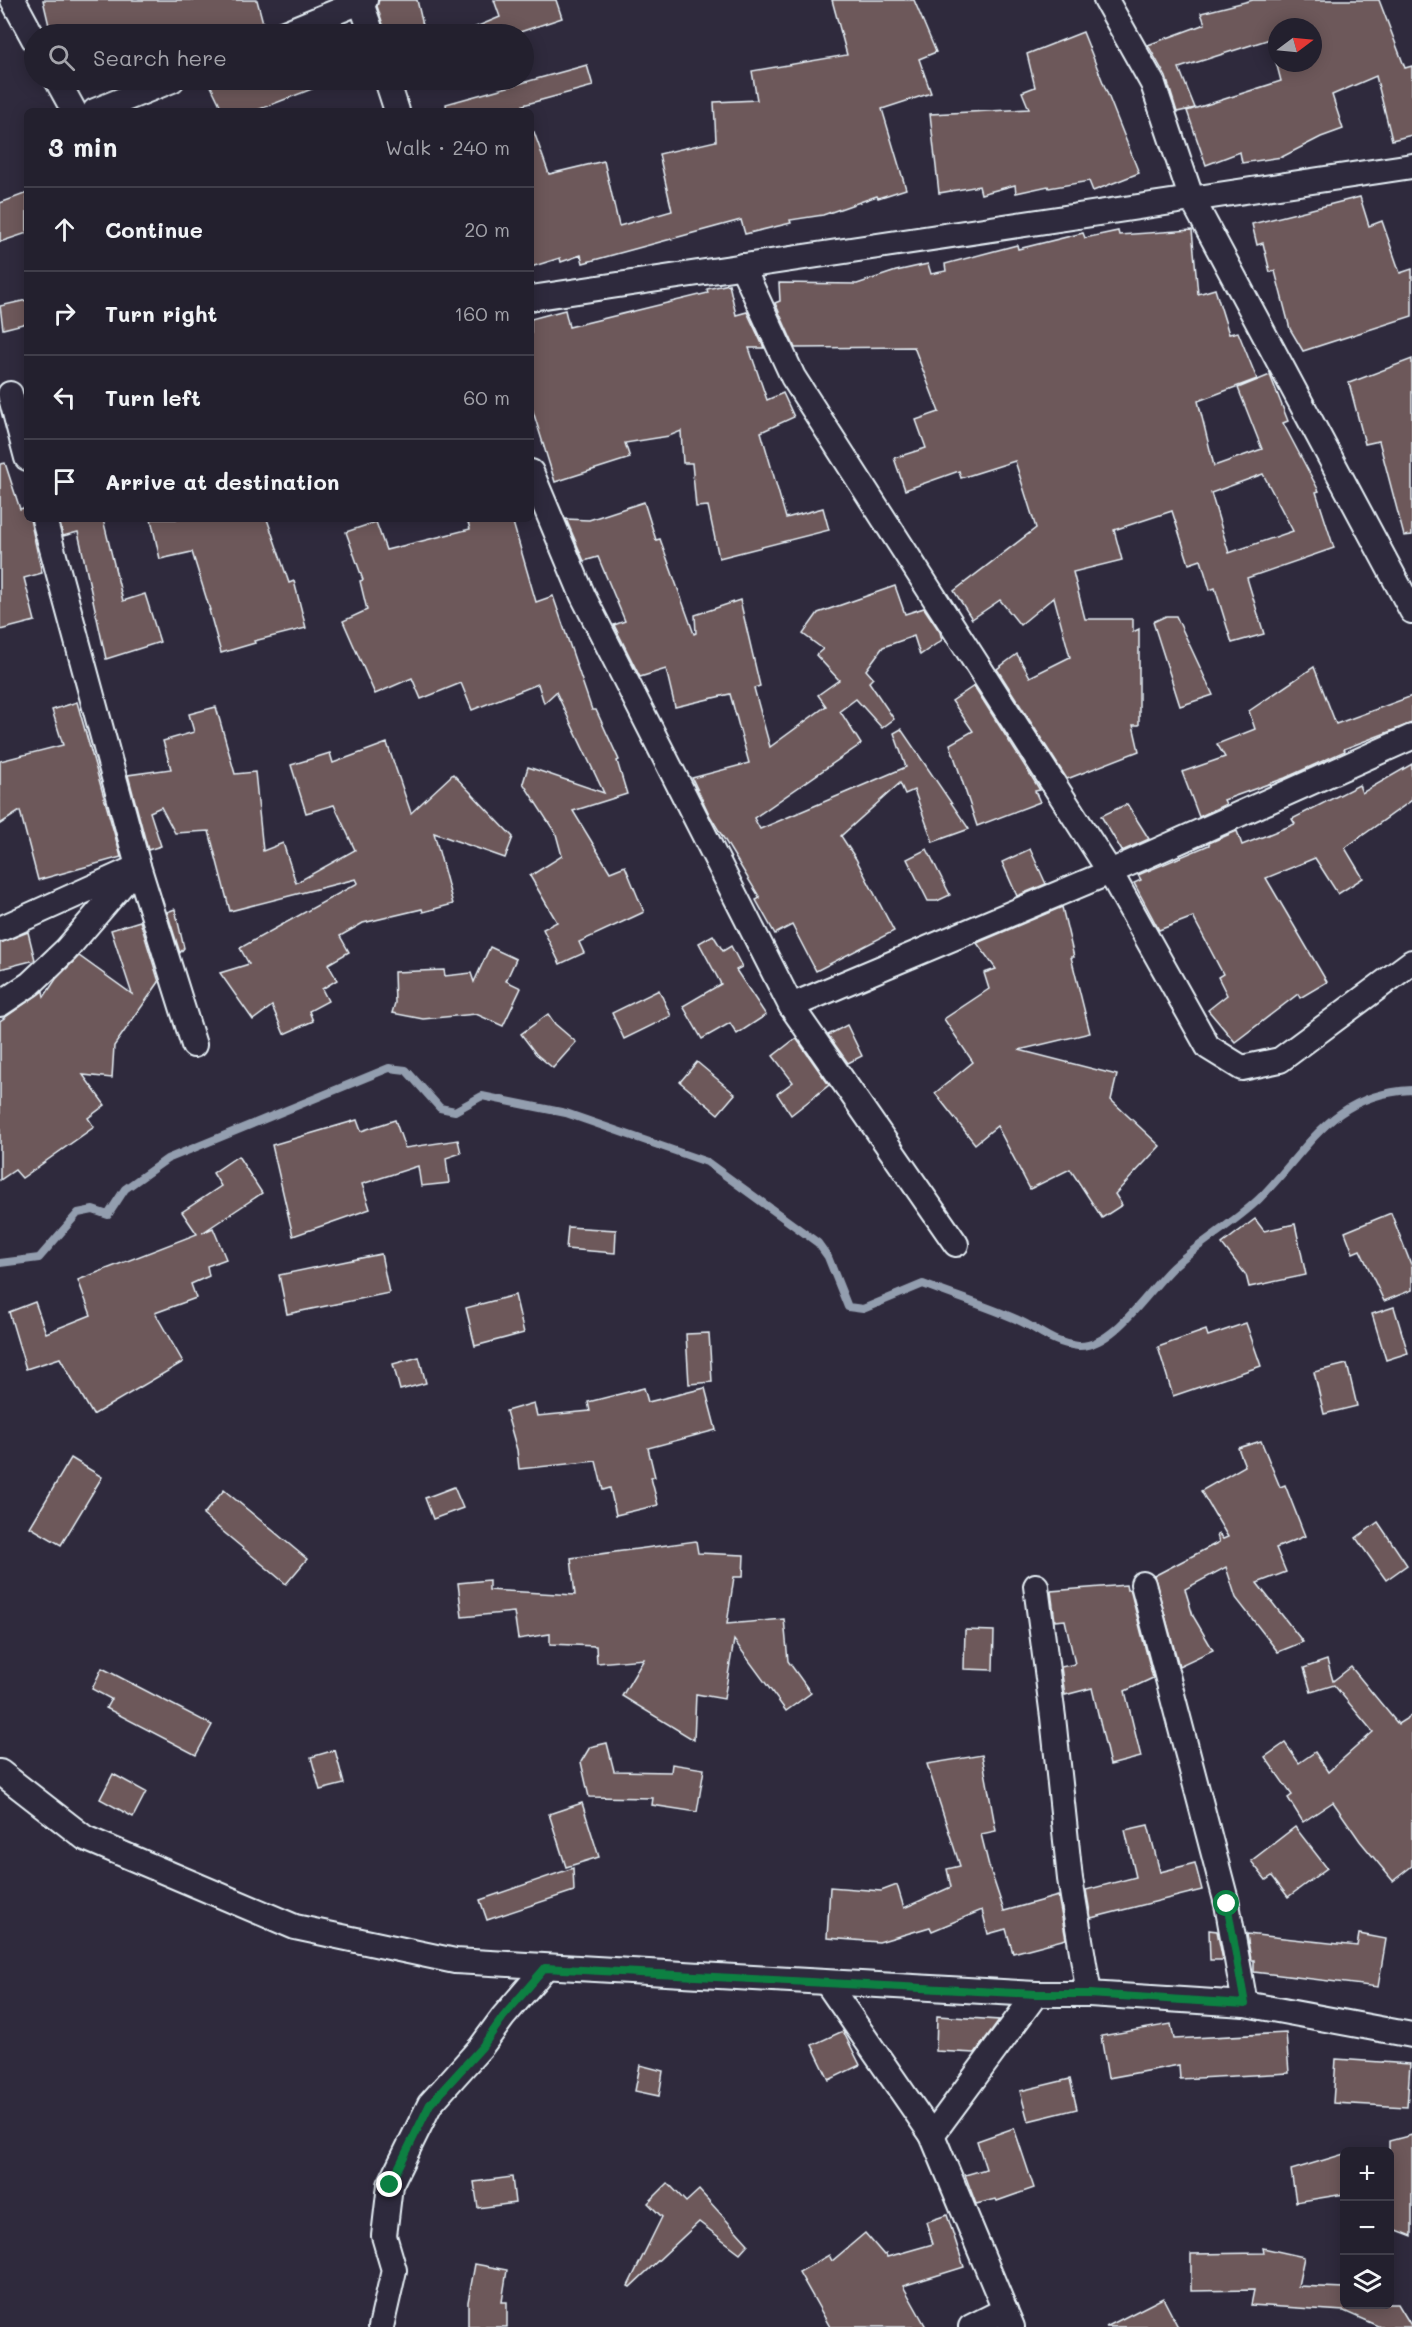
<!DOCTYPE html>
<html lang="en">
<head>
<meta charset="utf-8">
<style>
  body { margin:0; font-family:Mali,sans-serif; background:#2b2836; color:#f1f3f6 }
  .controls { position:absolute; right:18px; bottom:18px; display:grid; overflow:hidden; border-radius:9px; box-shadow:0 3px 15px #0003 }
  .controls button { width:54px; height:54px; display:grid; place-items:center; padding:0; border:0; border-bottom:2px solid #403e4a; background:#23202e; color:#f1f3f6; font:30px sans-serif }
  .compass { position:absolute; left:1268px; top:18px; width:54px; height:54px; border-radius:50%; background:#23202e; box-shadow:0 3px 15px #0003; rotate:74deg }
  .stop { position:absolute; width:18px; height:18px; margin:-14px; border:4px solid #0b8043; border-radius:50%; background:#fff }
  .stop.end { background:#0b8043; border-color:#fff; box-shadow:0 2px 6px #0008 }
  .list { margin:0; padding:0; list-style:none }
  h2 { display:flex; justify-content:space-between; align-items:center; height:78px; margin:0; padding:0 24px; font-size:26px }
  h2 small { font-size:20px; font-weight:400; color:#a3a3aa }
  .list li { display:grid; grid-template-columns:39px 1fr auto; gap:18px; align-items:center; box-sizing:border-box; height:84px; padding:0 24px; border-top:2px solid #403e4a }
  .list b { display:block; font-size:22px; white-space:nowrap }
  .list em { font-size:20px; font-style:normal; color:#a3a3aa }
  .icon { flex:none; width:33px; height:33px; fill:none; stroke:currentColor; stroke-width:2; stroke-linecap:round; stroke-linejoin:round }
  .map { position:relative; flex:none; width:1412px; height:2327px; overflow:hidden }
  .search { position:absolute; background:#23202e; box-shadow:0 3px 15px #0003; left:24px; top:24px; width:510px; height:66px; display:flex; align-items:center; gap:15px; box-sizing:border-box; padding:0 21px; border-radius:33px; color:#a3a3aa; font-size:22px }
  .panel { position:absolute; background:#23202e; box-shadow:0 3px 15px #0003; left:24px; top:108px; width:510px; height:414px; border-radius:9px }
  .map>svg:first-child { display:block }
</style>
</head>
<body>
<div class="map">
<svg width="1412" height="2327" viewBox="0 0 1412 2327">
  <rect width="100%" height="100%" fill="#2f2a3d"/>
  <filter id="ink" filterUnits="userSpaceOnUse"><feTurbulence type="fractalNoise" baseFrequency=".0167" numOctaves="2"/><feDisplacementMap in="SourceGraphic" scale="12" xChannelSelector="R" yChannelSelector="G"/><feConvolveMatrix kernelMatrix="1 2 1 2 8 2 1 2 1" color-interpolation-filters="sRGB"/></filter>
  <g filter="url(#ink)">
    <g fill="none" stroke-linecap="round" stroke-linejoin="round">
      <path stroke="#939eaf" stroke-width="8" d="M0 1263 39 1258 78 1213 93 1210 108 1215 125 1189 167 1159 389 1068 406 1070 440 1108 455 1111 482 1096 566 1113 707 1162 818 1243 828 1257 848 1307 863 1309 923 1284C954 1296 986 1306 1016 1319 1039 1329 1051 1343 1078 1346 1114 1348 1150 1288 1173 1267 1200 1242 1233 1224 1259 1199 1309 1149 1330 1094 1412 1090"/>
    </g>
    <g fill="#6d595a" stroke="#e8f1f8" stroke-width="1.5" fill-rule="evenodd">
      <polygon points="43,0 257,0 266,34 51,34"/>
      <polygon points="379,0 417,0 425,34 386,34 377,6"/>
      <polygon points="494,0 556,0 562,18 514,34 459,34 500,17"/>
      <polygon points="832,0 914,0 936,52 919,59 931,93 882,109 906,189 878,198 877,196 823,215 790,220 791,223 745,234 741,220 583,263 581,255 561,262 560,258 531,267 531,133 534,132 549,174 604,161 619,226 672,211 659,154 716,141 714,102 757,100 752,71 847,55"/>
      <path d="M1253 0H1379L1405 68 1412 66V135L1392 140 1376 76 1332 95 1343 129 1321 137 1282 157 1242 163 1240 152 1206 165 1187 111 1281 81 1270 39 1179 68 1195 108 1177 112 1166 77 1148 45 1205 24 1201 13ZM1277 27H1313V63H1277Z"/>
      <polygon points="1083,32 1139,173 1093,191 1089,181 1049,188 1048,186 1016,193 1015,185 981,194 979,186 939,193 930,114 1029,109 1022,92 1035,87 1027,54"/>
      <polygon points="587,65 593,86 523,105 526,111 447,111 446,104"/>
      <polygon points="208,80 330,80 330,82 255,111 223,111"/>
      <polygon points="27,193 27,233 0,242 0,203"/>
      <polygon points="1360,197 1369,226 1382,221 1400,273 1412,269 1412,316 1303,351 1290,329 1275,271 1270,272 1263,243 1257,245 1252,224"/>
      <path d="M1192 230 1198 294 1215 289 1229 334 1238 332 1257 379 1198 401 1214 466 1262 449 1238 388 1270 375 1288 421 1283 423 1319 491 1316 492 1334 548 1247 578 1264 634 1232 643 1215 588 1210 590 1201 560 1189 564 1172 511 1114 530 1122 560 1073 572 1085 619H1133V632L1139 629V725H1133L1139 751 1067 779 997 669 1017 654 1030 677 1070 657 1054 597 1020 625 1000 600 972 619 954 591 1036 528 1015 461 961 478 959 471 905 490 894 458 926 448 916 420 939 412 914 347 795 348 775 303 780 301 779 283 857 284 896 271 928 264 931 274 946 271 945 264 1017 245 1018 249 1083 233 1085 238 1118 231 1119 235ZM1263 474 1293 531 1229 553 1211 493Z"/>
      <polygon points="729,284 736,315 747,312 764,348 749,348 767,400 783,393 794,417 761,432 786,518 823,508 829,530 719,558 708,506 696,507 692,463 683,463 681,431 669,436 625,443 630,458 555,482 531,405 531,319 565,310 569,327 708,293 707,289"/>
      <polygon points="27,300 27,323 3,329 0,306"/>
      <polygon points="1412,359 1412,535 1404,536 1379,441 1365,444 1349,383"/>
      <polygon points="5,463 20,509 27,507 27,519 30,519 42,573 24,578 35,621 0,630 0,464"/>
      <polygon points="644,502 656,540 660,539 694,634 696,633 695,615 740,600 760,686 754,688 770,747 826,706 818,695 839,680 816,655 823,649 803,634 818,613 895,586 905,614 924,608 940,632 942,640 920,655 914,636 883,647 866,670 873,678 869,682 894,719 882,728 856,699 840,711 861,744 754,818 760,829 906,767 894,733 901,729 969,829 933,842 914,790 905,794 900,783 841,836 856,859 894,931 816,971 792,925 775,934 756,900 760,898 710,816 692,778 749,763 730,694 675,707 666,669 640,677 614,625 625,621 598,557 584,561 566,519 589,520"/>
      <polygon points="59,519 103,519 123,601 145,594 160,642 106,659 78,532 63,536"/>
      <polygon points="151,519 267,519 289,583 294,581 306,628 254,641 255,643 221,653 209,610 210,610 192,552 160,559"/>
      <polygon points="467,519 512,519 536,602 553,596 592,710 596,710 619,760 617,761 627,794 573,811 610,872 625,866 644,912 579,942 584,953 560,964 543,929 557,922 530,876 562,856 556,834 523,783 528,767 604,793 556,692 544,703 538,684 472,710 461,683 421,699 412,678 375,694 343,621 367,610 360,581 363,580 346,532 376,522 386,550 470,529"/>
      <polygon points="1166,616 1176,616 1213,695 1180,706 1153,622"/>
      <polygon points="1314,667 1336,724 1412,696 1412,723 1344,749 1345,751 1285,778 1224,800 1226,804 1199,817 1182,772 1225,757 1217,744 1255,729 1249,711"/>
      <polygon points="974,686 1040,790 1035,791 1040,802 977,826 950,744 973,731 952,701"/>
      <polygon points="77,702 121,857 38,880 20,811 0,824 0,761 63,745 52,710"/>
      <polygon points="216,707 235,774 255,772 263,851 283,843 296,883 355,850 334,805 306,813 291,765 330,753 333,763 387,743 411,813 453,774 513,837 505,858 434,833 453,904 423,912 422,909 363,923 340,936 349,952 328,964 337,980 322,989 328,1001 309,1011 313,1021 284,1034 272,1006 253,1020 220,973 249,964 240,948 358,883 356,879 230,911 209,831 175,833 161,807 150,812 161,846 148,850 128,775 171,769 163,741 194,732 189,714"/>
      <polygon points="1412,764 1412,800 1345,848 1363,878 1338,894 1315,858 1266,878 1327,982 1300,998 1298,994 1235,1042 1208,1010 1227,995 1218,977 1223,974 1193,917 1159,930 1134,883 1141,880 1138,875 1209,845 1209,843 1237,831 1242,845 1295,824 1292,819 1359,785 1362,793"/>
      <polygon points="1127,804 1149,839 1122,851 1101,816"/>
      <polygon points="927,849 950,895 937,901 928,901 907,859"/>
      <polygon points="1030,849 1046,884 1017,896 1002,862"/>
      <polygon points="1062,907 1074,957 1071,957 1090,1033 1019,1050 1117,1075 1111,1100 1160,1146 1115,1194 1122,1205 1102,1218 1070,1169 1030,1189 997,1126 975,1144 935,1093 973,1062 944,1019 989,989 984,973 996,969 977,943"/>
      <polygon points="175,909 184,948 180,953 167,912"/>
      <polygon points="140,921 159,982 114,1046 112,1078 83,1075 105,1105 88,1118 94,1127 22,1178 15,1170 0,1180 0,1021 43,991 44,997 56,979 79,956 132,994 111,930"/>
      <polygon points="28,932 35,960 0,969 0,943"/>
      <polygon points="713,935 723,951 731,946 742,967 736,970 766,1015 737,1034 730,1023 702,1039 683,1006 721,984 699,943"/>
      <polygon points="490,947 516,959 506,981 521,988 503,1026 476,1014 423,1019 392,1013 395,1003 394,972 444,970 445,976 471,973 474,982"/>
      <polygon points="659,990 671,1016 624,1039 612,1013"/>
      <polygon points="548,1014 555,1024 576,1042 553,1068 536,1054 521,1034"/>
      <polygon points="847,1025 862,1056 848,1063 828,1035"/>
      <polygon points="796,1038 829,1085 791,1115 777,1094 793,1082 773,1056"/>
      <polygon points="697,1062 735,1094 718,1114 680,1082"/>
      <polygon points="357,1120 361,1131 395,1120 405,1148 458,1140 461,1153 446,1158 449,1183 421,1186 418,1166 362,1184 370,1209 293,1236 272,1145"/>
      <polygon points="238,1156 262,1193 202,1233 213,1228 226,1259 207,1266 209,1276 191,1284 196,1298 155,1313 183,1362 93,1415 60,1358 26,1369 9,1312 35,1302 46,1333 91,1315 78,1280 197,1234 182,1212 221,1186 213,1173"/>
      <polygon points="1391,1213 1412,1267 1412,1290 1384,1301 1360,1250 1353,1253 1345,1232"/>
      <polygon points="1255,1219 1264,1231 1295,1224 1306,1275 1249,1287 1246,1275 1222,1244"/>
      <polygon points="568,1227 616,1230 615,1253 566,1249"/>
      <polygon points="381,1254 389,1293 287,1314 279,1275"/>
      <polygon points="515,1295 524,1333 475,1346 466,1308"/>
      <polygon points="1394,1307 1408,1353 1386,1360 1372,1314"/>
      <polygon points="1246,1323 1261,1366 1173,1396 1158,1347 1206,1330 1208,1336"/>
      <polygon points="709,1333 712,1382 689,1384 686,1334"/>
      <polygon points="419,1357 426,1383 400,1390 393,1364"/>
      <polygon points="1347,1364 1357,1406 1324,1414 1314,1372"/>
      <polygon points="644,1388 648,1402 705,1388 716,1430 648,1448 655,1477 651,1478 658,1505 616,1515 610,1488 603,1490 596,1461 519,1469 517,1450 506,1411 534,1403 537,1416 590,1411 588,1402"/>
      <polygon points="1261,1441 1280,1487 1285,1485 1305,1536 1276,1548 1286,1572 1257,1583 1303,1642 1278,1652 1236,1598 1226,1567 1185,1589 1193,1616 1213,1650 1179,1666 1154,1576 1219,1542 1217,1535 1219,1534 1223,1539 1228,1537 1201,1491 1245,1466 1238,1448"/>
      <polygon points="71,1458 102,1477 61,1545 30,1527"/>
      <polygon points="454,1487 463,1508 433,1519 425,1498"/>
      <polygon points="224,1490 307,1559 286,1584 203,1515"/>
      <polygon points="1378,1522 1407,1565 1386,1580 1356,1538"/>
      <polygon points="696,1541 698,1553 744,1555 743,1577 734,1577 727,1624 784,1619 788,1661 811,1693 786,1711 734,1640 724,1699 696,1694 694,1740 622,1696 644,1659 597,1663 596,1646 550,1644 550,1634 518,1639 514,1612 462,1617 458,1583 489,1580 489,1590 575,1595 571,1558"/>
      <polygon points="1126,1585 1127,1590 1130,1589 1153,1678 1125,1691 1141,1757 1110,1765 1092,1688 1065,1695 1061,1667 1075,1664 1065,1620 1055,1621 1051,1591"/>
      <polygon points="965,1630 994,1631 993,1670 964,1669"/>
      <polygon points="1327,1660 1333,1681 1351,1667 1398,1724 1412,1715 1412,1866 1393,1881 1360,1841 1333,1802 1303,1822 1288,1798 1292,1795 1265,1757 1285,1743 1299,1763 1315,1752 1328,1772 1373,1732 1334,1685 1311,1692 1304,1668"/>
      <polygon points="102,1668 212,1725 196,1755 106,1708 111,1699 92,1689"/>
      <polygon points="607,1743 614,1771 671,1772 672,1764 704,1769 697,1812 652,1805 653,1798 589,1797 581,1762 590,1747"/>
      <polygon points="335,1750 344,1784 320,1790 311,1757"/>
      <polygon points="982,1755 996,1831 981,1834 989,1866 1004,1911 1058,1896 1066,1939 1013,1953 1006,1929 988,1934 982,1910 932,1931 930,1927 879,1942 827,1938 830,1887 881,1891 897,1885 904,1908 951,1887 947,1869 960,1866 927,1764"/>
      <polygon points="113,1774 146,1792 133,1817 100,1799"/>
      <polygon points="582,1803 599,1857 566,1867 549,1814"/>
      <polygon points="1148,1825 1160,1872 1195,1863 1202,1890 1091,1918 1086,1890 1136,1877 1125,1830"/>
      <polygon points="1295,1827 1327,1868 1288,1897 1272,1876 1266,1880 1251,1861"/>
      <polygon points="573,1868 574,1891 487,1920 480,1900"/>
      <polygon points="1209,1930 1217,1931 1223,1960 1210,1960"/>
      <polygon points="1247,1934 1357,1946 1359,1934 1386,1939 1378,1987 1254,1972 1254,1960 1251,1960"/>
      <polygon points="937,2016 999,2020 975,2053 936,2051"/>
      <polygon points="1171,2024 1174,2039 1286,2033 1289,2073 1180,2079 1179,2065 1108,2078 1101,2036"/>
      <polygon points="843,2031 860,2065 829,2080 812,2045"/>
      <polygon points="1336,2059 1410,2064 1407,2107 1333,2103"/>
      <polygon points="640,2065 663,2071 659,2096 635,2091"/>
      <polygon points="1070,2079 1077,2109 1028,2121 1020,2091"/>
      <polygon points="1014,2128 1034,2188 997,2201 996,2199 976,2204 965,2175 986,2169 977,2141"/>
      <polygon points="1412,2135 1412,2236 1389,2227 1389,2141"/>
      <polygon points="1344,2154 1344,2194 1296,2202 1291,2170"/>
      <polygon points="512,2177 515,2203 478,2208 474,2182"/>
      <polygon points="668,2183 686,2202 699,2190 748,2244 740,2253 699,2222 630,2287 628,2286 662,2217 648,2203"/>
      <polygon points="947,2215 964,2267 903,2286 926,2327 830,2327 799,2272 829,2255 832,2261 865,2233 884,2255 886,2254 887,2257 933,2244 926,2222"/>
      <polygon points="1263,2248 1304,2257 1298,2286 1344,2288 1344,2304 1398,2304 1412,2327 1380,2327 1344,2311 1251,2305 1254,2290 1191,2291 1191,2254 1264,2253"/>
      <polygon points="475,2264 507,2270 502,2302 507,2302 507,2327 468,2327 468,2302"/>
      <polygon points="1163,2298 1178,2327 1106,2327"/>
    </g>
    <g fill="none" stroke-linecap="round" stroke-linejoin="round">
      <g stroke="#e8f1f8" stroke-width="28">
        <g id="minor">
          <polyline points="13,0 34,39"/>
          <polyline points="360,0 372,34"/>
          <polyline points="1106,0 1153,84 1191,197 1412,611"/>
          <polyline points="282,34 365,0"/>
          <polyline points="57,80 74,111"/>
          <polyline points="387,80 397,111"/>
          <polyline points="95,111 172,80"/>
          <polyline points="742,266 793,377 1110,872 1208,1047 1242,1068 1280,1060 1412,962"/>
          <polyline points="531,298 1412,166"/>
          <polyline points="10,394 27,458"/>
          <polyline points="531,472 583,596 791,1006 956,1244"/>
          <polyline points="44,519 138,866 194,1045"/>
          <polyline points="0,929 131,870"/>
          <polyline points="0,1004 30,984 66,950 138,866"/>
          <polyline points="791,1006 1110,872 1412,737"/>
          <polyline points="1143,1584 1227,1904 1245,2004"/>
          <polyline points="1036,1586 1053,1717 1070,1879 1089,1994"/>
          <polyline points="0,1772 85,1838 295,1927 455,1961 1036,1994 1089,1994 1245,2004 1412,2035"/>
          <polyline points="827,1983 932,2135 1012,2327"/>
          <polyline points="932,2135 1036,1994"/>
          <polyline points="381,2327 394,2270 384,2236 390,2185 430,2104 481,2047 503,2017 545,1968"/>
          <polyline points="971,2327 1005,2310"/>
        </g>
      </g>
      <use href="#minor" stroke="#2f2a3d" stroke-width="24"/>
    </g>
  </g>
  <g fill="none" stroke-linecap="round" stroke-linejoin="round" filter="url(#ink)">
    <polyline stroke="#0b8043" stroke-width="8" points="390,2185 430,2104 482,2047 503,2017 545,1968 1036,1994 1089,1994 1245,2004 1227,1904"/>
  </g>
</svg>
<div class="controls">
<button>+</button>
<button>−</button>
<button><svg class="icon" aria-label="layers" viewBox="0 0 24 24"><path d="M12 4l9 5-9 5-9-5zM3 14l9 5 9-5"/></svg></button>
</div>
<svg class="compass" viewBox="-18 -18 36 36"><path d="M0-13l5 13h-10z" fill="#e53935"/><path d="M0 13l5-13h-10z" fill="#a3a3aa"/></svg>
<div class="stop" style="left:1227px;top:1904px"></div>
<div class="stop end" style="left:390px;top:2185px"></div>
<div class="search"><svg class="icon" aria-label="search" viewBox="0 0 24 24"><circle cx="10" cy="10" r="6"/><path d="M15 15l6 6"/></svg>Search here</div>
<section class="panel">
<h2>3 min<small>Walk · 240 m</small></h2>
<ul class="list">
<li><svg class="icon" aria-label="ahead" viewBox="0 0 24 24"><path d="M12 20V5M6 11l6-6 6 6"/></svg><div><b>Continue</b></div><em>20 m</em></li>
<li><svg class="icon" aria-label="right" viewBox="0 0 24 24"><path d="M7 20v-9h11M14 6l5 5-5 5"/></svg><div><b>Turn right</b></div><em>160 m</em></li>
<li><svg class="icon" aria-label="left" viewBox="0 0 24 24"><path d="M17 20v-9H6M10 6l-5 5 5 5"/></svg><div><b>Turn left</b></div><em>60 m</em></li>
<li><svg class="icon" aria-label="arrive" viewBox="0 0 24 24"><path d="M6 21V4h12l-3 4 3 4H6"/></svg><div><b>Arrive at destination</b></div></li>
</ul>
</section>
</div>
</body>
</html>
